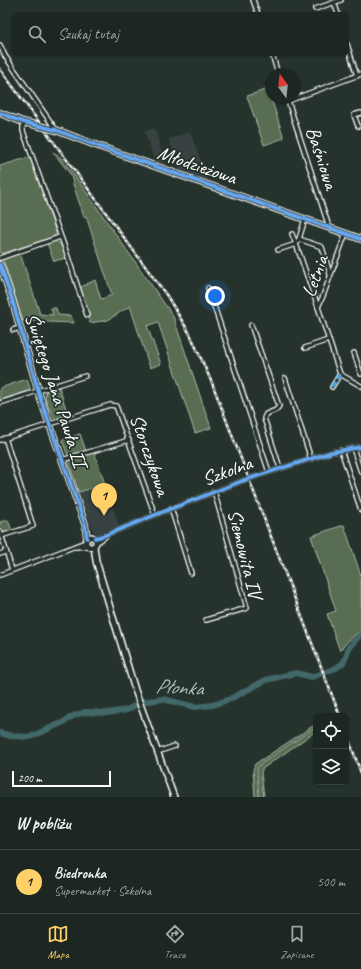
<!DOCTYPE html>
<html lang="pl">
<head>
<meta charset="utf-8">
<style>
  body { margin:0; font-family:Caveat,sans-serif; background:#252e2a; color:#f1f3f6 }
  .controls { position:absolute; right:12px; bottom:12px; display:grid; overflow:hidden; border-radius:6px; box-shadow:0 1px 3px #0004 }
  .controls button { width:36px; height:36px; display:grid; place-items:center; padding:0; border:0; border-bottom:1px solid #3a4340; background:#1c2622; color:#f1f3f6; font:20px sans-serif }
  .compass { position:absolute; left:265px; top:68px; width:36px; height:36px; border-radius:50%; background:#1c2622; box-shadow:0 1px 3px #0004; rotate:345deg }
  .scale { position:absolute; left:12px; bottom:10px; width:99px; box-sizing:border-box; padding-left:4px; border:2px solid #fff; border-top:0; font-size:11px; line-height:14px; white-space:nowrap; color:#fff; -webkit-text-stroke:3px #26332d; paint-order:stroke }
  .you { position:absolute; left:215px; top:296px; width:14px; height:14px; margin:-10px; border:3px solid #fff; border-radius:50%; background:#1a73e8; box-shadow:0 0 0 6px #1a73e833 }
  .badge { display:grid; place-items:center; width:26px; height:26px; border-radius:50%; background:#ffd166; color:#111; font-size:13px; font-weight:700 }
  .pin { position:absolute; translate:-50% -33px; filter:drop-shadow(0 1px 2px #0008) }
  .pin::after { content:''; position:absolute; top:21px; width:14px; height:12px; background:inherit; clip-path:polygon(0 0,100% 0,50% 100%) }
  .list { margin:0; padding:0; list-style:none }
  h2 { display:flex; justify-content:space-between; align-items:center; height:52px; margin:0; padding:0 16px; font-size:17px }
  h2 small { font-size:13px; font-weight:400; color:#a0a5a5 }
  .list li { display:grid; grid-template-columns:26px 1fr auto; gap:12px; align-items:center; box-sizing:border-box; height:64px; padding:0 16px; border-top:1px solid #3a4340 }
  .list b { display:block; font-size:15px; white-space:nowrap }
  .list p { margin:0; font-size:13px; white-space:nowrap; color:#a0a5a5 }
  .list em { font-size:13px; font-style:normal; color:#a0a5a5 }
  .icon { flex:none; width:22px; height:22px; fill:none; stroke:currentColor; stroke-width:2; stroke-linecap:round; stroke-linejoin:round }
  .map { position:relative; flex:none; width:361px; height:797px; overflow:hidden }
  .search { position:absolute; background:#1c2622; box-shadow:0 1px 3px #0004; left:12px; right:12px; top:12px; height:44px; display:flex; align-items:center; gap:10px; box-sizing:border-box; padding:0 14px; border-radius:6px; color:#a0a5a5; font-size:15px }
  .sheet { height:116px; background:#1c2622 }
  nav { display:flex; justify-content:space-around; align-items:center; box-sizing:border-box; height:56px; border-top:1px solid #3a4340; background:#1c2622; font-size:11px; color:#a0a5a5 }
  nav a { display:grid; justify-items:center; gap:2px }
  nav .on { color:#ffd166 }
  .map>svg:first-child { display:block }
</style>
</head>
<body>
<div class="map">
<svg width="361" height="797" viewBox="0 0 361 797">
  <rect width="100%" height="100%" fill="#26332d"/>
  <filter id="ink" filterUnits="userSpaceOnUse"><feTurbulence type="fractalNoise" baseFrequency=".025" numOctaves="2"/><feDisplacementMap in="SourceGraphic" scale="8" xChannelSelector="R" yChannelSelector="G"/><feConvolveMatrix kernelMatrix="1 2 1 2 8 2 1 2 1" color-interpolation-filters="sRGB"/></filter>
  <g filter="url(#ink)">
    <g fill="#374342">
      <polygon points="154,128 155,130 166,166 155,162 145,132"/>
      <polygon points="190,132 208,180 179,170 169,139"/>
      <polygon points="105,484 119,526 97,534 93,531 79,492"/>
    </g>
    <g fill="#596d51" stroke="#acb6a8">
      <polygon points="268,89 284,138 264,145 247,96"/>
      <polygon points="53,152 61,158 75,176 173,316 211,428 195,433 158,322 147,326 161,364 150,368 130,306 108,320 90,323 79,288 95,280 101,299 112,295 86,216 84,217 73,184 71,175"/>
      <polygon points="30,157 56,233 55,236 1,254 0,250 0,166"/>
      <path d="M52 241C62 241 63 249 66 258L54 261 47 243Z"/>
      <polygon points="20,253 40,314 53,315 51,308 56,308 58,315 71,316 74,323 23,321 3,259"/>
      <polygon points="27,379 30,388 28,391 0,400 0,388"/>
      <path d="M59 387 68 415 55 419C51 412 43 399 46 391Z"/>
      <polygon points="80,434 86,451 68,456 62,440"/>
      <polygon points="94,452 105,484 79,492 68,461"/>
      <polygon points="8,520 12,531 3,534 0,522"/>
      <polygon points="344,525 361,576 361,630 347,642 340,651 327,614 336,611 311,536"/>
      <polygon points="316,724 316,731 262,769 261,773 264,797 255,797 253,770 255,764"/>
    </g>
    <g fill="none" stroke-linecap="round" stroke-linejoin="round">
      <polyline stroke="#8ea4a5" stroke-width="1" points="259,797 257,770 258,766 316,727"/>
      <polyline stroke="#436769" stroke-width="6" points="0,733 11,736 30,737 64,722 73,716 85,712 107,713 127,710 141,702 163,699 195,707 213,705 230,699 266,680 296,673 312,677 336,668 343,663 346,657 349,647 361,634"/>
      <g stroke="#fff" stroke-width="6">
        <g id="street">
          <polyline points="253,0 258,14"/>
          <polyline points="334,2 338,14"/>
          <polyline points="315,9 341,0"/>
          <polyline points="347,44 357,76"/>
          <polyline points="0,45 5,56 56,130"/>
          <polyline points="272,54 278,74"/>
          <polyline points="287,98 329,227"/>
          <polyline points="288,101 361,74"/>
          <polyline points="23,122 23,131 66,251 87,315"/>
          <polyline points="358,126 354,115 361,113"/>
          <polyline points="305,219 299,239 296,244 318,307"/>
          <polyline points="346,233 323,296 318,307 340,374 361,386"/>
          <polyline points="299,239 322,247 330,274"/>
          <polyline points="278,250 296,244 292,234"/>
          <polyline points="0,258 60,237"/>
          <polyline points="208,288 269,472"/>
          <polyline points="251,325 279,406 276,410 266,414 264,418 280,468"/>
          <polyline points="13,330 20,328"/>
          <polyline points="305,348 328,340"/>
          <polyline points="354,353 361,374"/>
          <polyline points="285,378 311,459"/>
          <polyline points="332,387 340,374"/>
          <polyline points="0,403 85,376"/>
          <polyline points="0,440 110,405 116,406 155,515"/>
          <polyline points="353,448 361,472"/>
          <polyline points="341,450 361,510"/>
          <polyline points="62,460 129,440"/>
          <polyline points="171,508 191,573"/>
          <polyline points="0,531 12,570"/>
          <polyline points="1,536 33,526 5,438"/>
          <polyline points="95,538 106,535 155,515 242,481 332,452 361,447"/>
          <polyline points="96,543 106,536"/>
          <polyline points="75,547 87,546"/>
          <polyline points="0,554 6,552"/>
          <polyline points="0,575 86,542"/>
          <polyline points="206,620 247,608 214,491"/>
          <polyline points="157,752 175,746"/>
        </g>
      </g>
      <g stroke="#fff" stroke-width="8">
        <g id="secondary">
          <polyline points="0,113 23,122 56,130 98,146 361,239"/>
          <polyline points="0,265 12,299 40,397 85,524 87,538"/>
          <circle cx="91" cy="542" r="5"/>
          <polyline points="94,546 96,561 135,690 174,797"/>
        </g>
      </g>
      <use href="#street" stroke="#26332d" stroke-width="3.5"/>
      <use href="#secondary" stroke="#26332d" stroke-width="5"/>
      <g stroke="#fff" stroke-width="2.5">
        <g id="rail">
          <polyline points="0,69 167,296 190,334 212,383 340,716"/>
          <polyline points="346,732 361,773"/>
        </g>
      </g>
      <use href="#rail" stroke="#26332d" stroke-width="1" stroke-dasharray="3" stroke-linecap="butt"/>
      <polyline stroke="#3fa9f5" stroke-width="3" stroke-dasharray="6 3" stroke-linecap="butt" points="332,387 340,374"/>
      <g stroke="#26332d" stroke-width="6">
        <g id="cycleway">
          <polyline points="0,113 23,122 56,130 98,146 361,239"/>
          <polyline points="0,265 12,299 40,397 85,524 87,538"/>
          <polyline points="95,538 106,535 155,515 242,481 332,452 361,447"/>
        </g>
      </g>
      <use href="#cycleway" stroke="#66a8f1" stroke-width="4"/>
    </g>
  </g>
  <g text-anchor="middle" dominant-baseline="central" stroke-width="3.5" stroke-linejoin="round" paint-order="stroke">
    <g font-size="20" fill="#fff" stroke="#26332d">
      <text transform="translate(322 158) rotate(72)">Baśniowa</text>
      <text transform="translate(197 165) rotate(19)">Młodzieżowa</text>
      <text transform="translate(315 276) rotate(-70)">Letnia</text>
      <text transform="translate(56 390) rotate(72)">Świętego Jana Pawła II</text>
      <text transform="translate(150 455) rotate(71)">Storczykowa</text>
      <text transform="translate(227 471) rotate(-20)">Szkolna</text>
      <text transform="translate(245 554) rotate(76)">Siemowita IV</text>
    </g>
    <g font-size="21" font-style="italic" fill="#aabbbc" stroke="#26332d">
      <text transform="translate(179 687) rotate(3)">Płonka</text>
    </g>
  </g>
</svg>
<div class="controls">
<button><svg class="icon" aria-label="locate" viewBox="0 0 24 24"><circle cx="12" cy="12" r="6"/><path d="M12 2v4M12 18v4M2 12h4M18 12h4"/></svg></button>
<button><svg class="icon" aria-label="layers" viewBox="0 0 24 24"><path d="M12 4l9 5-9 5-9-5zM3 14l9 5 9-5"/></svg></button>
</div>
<svg class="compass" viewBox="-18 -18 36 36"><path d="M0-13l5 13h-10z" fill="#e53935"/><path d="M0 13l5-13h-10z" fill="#a0a5a5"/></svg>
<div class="scale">200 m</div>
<div class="you"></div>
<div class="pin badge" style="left:104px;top:516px">1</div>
<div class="search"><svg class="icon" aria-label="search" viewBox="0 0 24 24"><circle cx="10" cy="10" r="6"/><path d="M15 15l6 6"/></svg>Szukaj tutaj</div>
</div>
<section class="sheet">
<h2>W pobliżu<small></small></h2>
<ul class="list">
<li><span class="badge">1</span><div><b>Biedronka</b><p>Supermarket · Szkolna</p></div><em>500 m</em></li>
</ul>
</section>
<nav>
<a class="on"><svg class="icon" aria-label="map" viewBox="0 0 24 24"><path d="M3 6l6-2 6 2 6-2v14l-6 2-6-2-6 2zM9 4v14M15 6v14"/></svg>Mapa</a>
<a><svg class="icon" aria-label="directions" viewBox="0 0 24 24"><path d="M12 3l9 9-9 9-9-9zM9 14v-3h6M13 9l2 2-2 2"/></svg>Trasa</a>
<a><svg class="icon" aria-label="saved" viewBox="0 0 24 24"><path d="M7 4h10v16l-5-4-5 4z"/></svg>Zapisane</a>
</nav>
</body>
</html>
